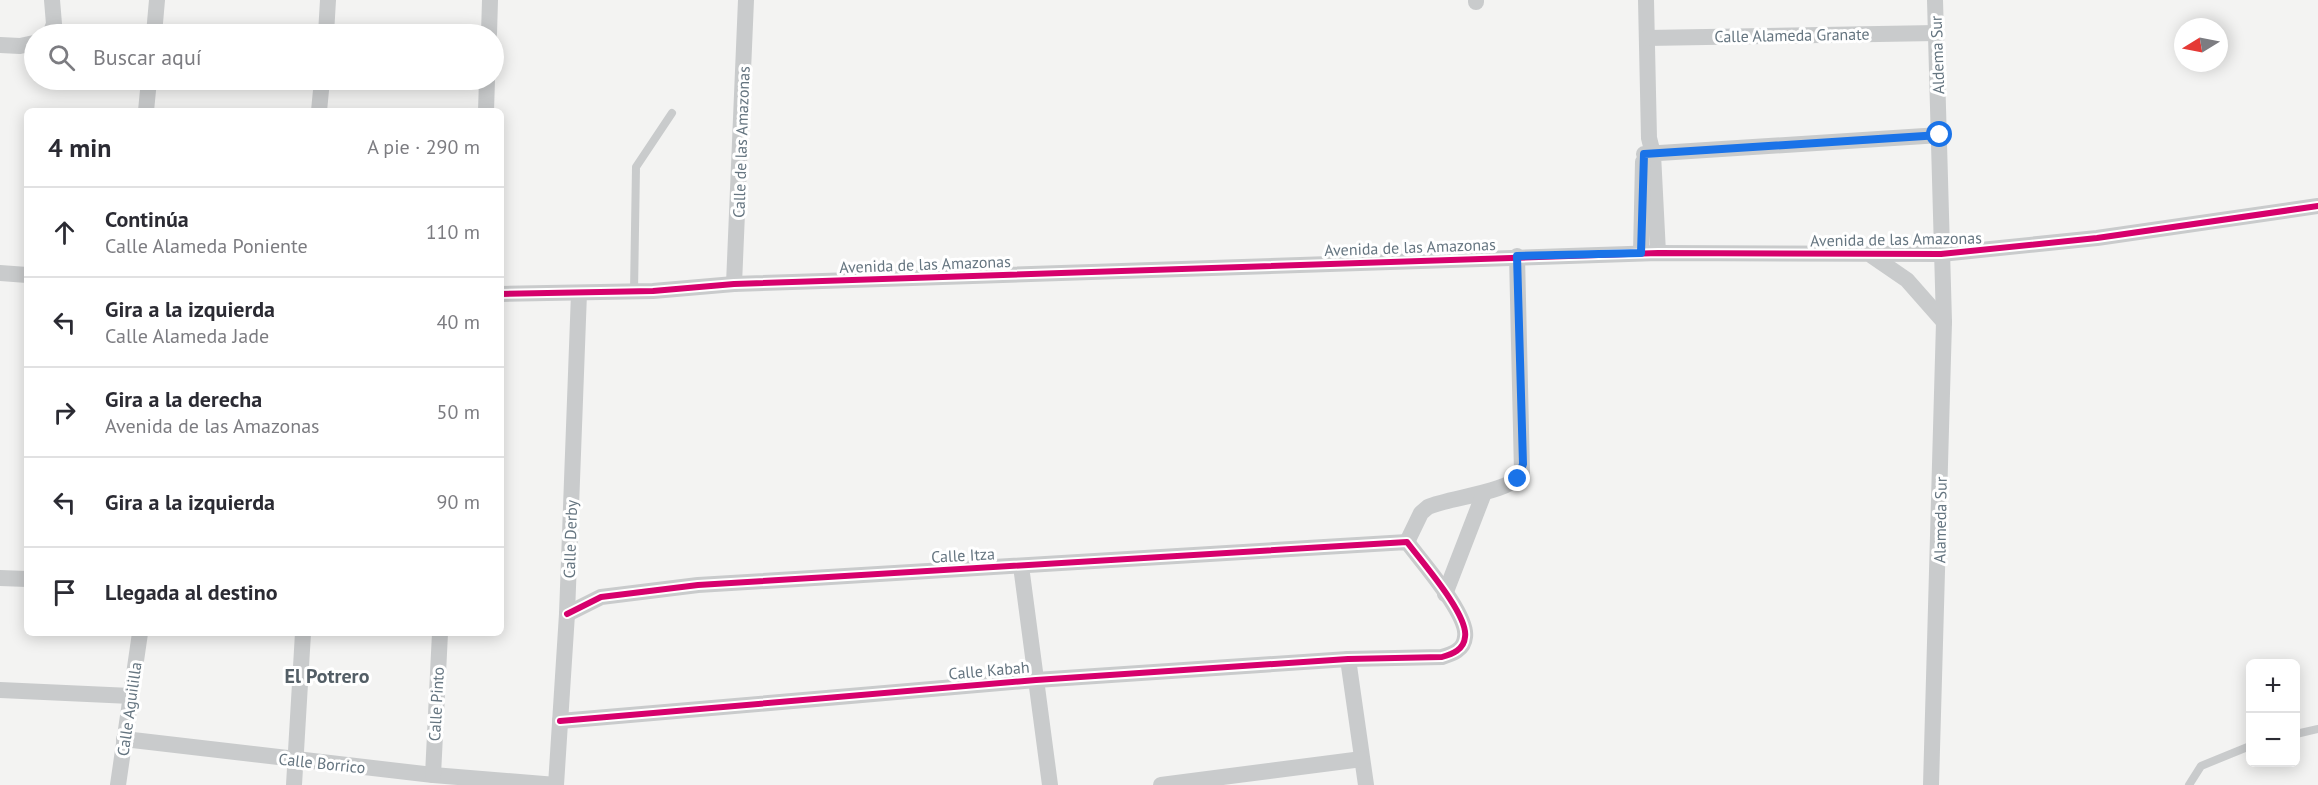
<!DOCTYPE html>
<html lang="es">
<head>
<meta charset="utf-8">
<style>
  body { margin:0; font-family:"PT Sans",sans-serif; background:#f7f7f7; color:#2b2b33 }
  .controls { position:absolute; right:18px; bottom:18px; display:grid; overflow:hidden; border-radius:9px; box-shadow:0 3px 15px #0003 }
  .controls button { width:54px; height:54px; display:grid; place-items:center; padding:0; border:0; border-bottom:2px solid #e1e1e2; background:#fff; color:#2b2b33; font:30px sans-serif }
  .compass { position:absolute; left:2174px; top:18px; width:54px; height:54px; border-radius:50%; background:#fff; box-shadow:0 3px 15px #0003; rotate:260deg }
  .stop { position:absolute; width:18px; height:18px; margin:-14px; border:4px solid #1a73e8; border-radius:50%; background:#fff }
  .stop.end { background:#1a73e8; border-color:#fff; box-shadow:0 2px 6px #0008 }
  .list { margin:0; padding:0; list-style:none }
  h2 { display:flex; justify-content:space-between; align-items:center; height:78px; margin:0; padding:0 24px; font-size:26px }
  h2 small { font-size:20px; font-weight:400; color:#7c7c81 }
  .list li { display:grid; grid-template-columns:39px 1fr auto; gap:18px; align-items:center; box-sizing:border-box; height:90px; padding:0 24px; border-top:2px solid #e1e1e2 }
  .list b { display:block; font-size:22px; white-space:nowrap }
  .list p { margin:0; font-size:20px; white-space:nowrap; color:#7c7c81 }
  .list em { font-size:20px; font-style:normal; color:#7c7c81 }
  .icon { flex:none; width:33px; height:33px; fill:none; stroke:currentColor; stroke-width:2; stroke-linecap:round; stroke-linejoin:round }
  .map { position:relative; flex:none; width:2318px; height:785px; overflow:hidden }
  .search { position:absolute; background:#fff; box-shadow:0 3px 15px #0003; left:24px; top:24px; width:480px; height:66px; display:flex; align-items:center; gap:15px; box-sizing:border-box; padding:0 21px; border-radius:33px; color:#7c7c81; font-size:22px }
  .panel { position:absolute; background:#fff; box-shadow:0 3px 15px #0003; left:24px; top:108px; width:480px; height:528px; border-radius:9px }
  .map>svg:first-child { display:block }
</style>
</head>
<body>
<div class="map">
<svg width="2318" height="785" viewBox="0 0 2318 785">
  <rect width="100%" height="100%" fill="#f3f3f2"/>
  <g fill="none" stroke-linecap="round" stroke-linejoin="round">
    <g stroke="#c9cbcc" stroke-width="8">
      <polyline points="634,292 636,167 672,113"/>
      <polyline points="2296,734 2318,729"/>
      <polyline points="2189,785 2201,766 2250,746"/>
    </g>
    <g stroke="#c9cbcc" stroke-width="16">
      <polyline points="1476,0 1476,2"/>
      <polyline points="1646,0 1649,138 1653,154 1658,253"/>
      <polyline points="50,34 54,24 52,0"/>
      <polyline points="154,34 157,0"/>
      <polyline points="326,34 328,0"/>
      <polyline points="489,34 490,0"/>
      <polyline points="1647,38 1936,33"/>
      <polyline points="0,45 20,46 34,43"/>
      <polyline points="146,111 149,80"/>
      <polyline points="319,111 322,80"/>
      <polyline points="486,111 487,80"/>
      <polyline points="1644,154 1940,135"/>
      <polyline points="1641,253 1643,162"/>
      <polyline points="1872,256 1907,280 1944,322"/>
      <polyline points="0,273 27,275"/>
      <polyline points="734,284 746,0"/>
      <polyline points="501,294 653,291 734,284 1658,253 1941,254 2097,238 2318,206"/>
      <path d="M1407 542 1421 513 1428 507C1450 497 1510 493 1522 473L1517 256"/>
      <polyline points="1021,566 1050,785"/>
      <polyline points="0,578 27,579"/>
      <polyline points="1445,594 1484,493"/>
      <polyline points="1348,659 1366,785"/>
      <polyline points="0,690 131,696"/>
      <path d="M560 721 1036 680 1348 659 1442 657C1452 654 1464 650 1465 637 1469 615 1421 561 1407 542L698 585 601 597 567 614"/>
      <polyline points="124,739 433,775 556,785"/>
      <polyline points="433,775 440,633"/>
      <polyline points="118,785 140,633"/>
      <polyline points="294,785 303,633"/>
      <polyline points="556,785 567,614 579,293"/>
      <polyline points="1161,785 1362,759"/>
      <polyline points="1931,785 1944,322 1935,0"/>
    </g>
    <g stroke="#fff" stroke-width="10">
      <g id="cycleway">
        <polyline points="501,294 653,291 734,284 1658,253 1941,254 2097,238 2318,206"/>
        <path d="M560 721 1036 680 1348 659 1442 657C1452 654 1464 650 1465 637 1469 615 1421 561 1407 542L698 585 601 597 567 614"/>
      </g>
    </g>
    <use href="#cycleway" stroke="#d6006c" stroke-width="6"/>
  </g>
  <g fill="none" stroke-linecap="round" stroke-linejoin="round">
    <polyline stroke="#1a73e8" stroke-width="8" points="1518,479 1523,464 1517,256 1641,253 1644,154 1940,135"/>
  </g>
  <g text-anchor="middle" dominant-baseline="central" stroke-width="6" stroke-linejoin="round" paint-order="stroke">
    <g font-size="16" fill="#657580" stroke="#fff">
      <text transform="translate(1792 35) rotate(-1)">Calle Alameda Granate</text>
      <text transform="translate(1937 55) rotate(-92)">Aldema Sur</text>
      <text transform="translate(741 142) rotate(-88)">Calle de las Amazonas</text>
      <text transform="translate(1896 239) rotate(-1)">Avenida de las Amazonas</text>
      <text transform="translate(1410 247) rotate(-2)">Avenida de las Amazonas</text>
      <text transform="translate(925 264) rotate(-2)">Avenida de las Amazonas</text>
      <text transform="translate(1940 520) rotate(-89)">Alameda Sur</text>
      <text transform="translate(570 539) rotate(-88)">Calle Derby</text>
      <text transform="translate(963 555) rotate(-3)">Calle Itza</text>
      <text transform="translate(989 670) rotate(-5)">Calle Kabah</text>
      <text transform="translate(436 704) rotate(-87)">Calle Pinto</text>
      <text transform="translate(129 709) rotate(-82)">Calle Aguililla</text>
      <text transform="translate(322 763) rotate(6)">Calle Borrico</text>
    </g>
    <g font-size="20" font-weight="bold" fill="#535e66" stroke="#fff">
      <text x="327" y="676">El Potrero</text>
    </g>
  </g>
</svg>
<div class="controls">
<button>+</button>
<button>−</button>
</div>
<svg class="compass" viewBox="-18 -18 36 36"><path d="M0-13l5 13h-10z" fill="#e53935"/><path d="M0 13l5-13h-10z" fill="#7c7c81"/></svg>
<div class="stop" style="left:1940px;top:135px"></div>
<div class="stop end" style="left:1518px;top:479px"></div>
<div class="search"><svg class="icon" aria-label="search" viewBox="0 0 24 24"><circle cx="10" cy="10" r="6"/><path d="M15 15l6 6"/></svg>Buscar aquí</div>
<section class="panel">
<h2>4 min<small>A pie · 290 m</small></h2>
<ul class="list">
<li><svg class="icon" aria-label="ahead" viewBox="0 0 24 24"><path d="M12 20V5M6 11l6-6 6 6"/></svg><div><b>Continúa</b><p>Calle Alameda Poniente</p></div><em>110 m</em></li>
<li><svg class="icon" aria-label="left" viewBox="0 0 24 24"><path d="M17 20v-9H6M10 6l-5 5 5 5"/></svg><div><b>Gira a la izquierda</b><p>Calle Alameda Jade</p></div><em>40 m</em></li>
<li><svg class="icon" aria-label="right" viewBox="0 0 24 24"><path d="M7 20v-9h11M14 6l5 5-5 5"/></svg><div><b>Gira a la derecha</b><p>Avenida de las Amazonas</p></div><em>50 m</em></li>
<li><svg class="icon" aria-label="left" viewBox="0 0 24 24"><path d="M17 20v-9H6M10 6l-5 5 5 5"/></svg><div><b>Gira a la izquierda</b></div><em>90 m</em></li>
<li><svg class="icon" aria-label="arrive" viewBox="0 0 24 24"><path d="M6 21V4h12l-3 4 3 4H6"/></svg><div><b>Llegada al destino</b></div></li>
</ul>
</section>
</div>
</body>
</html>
